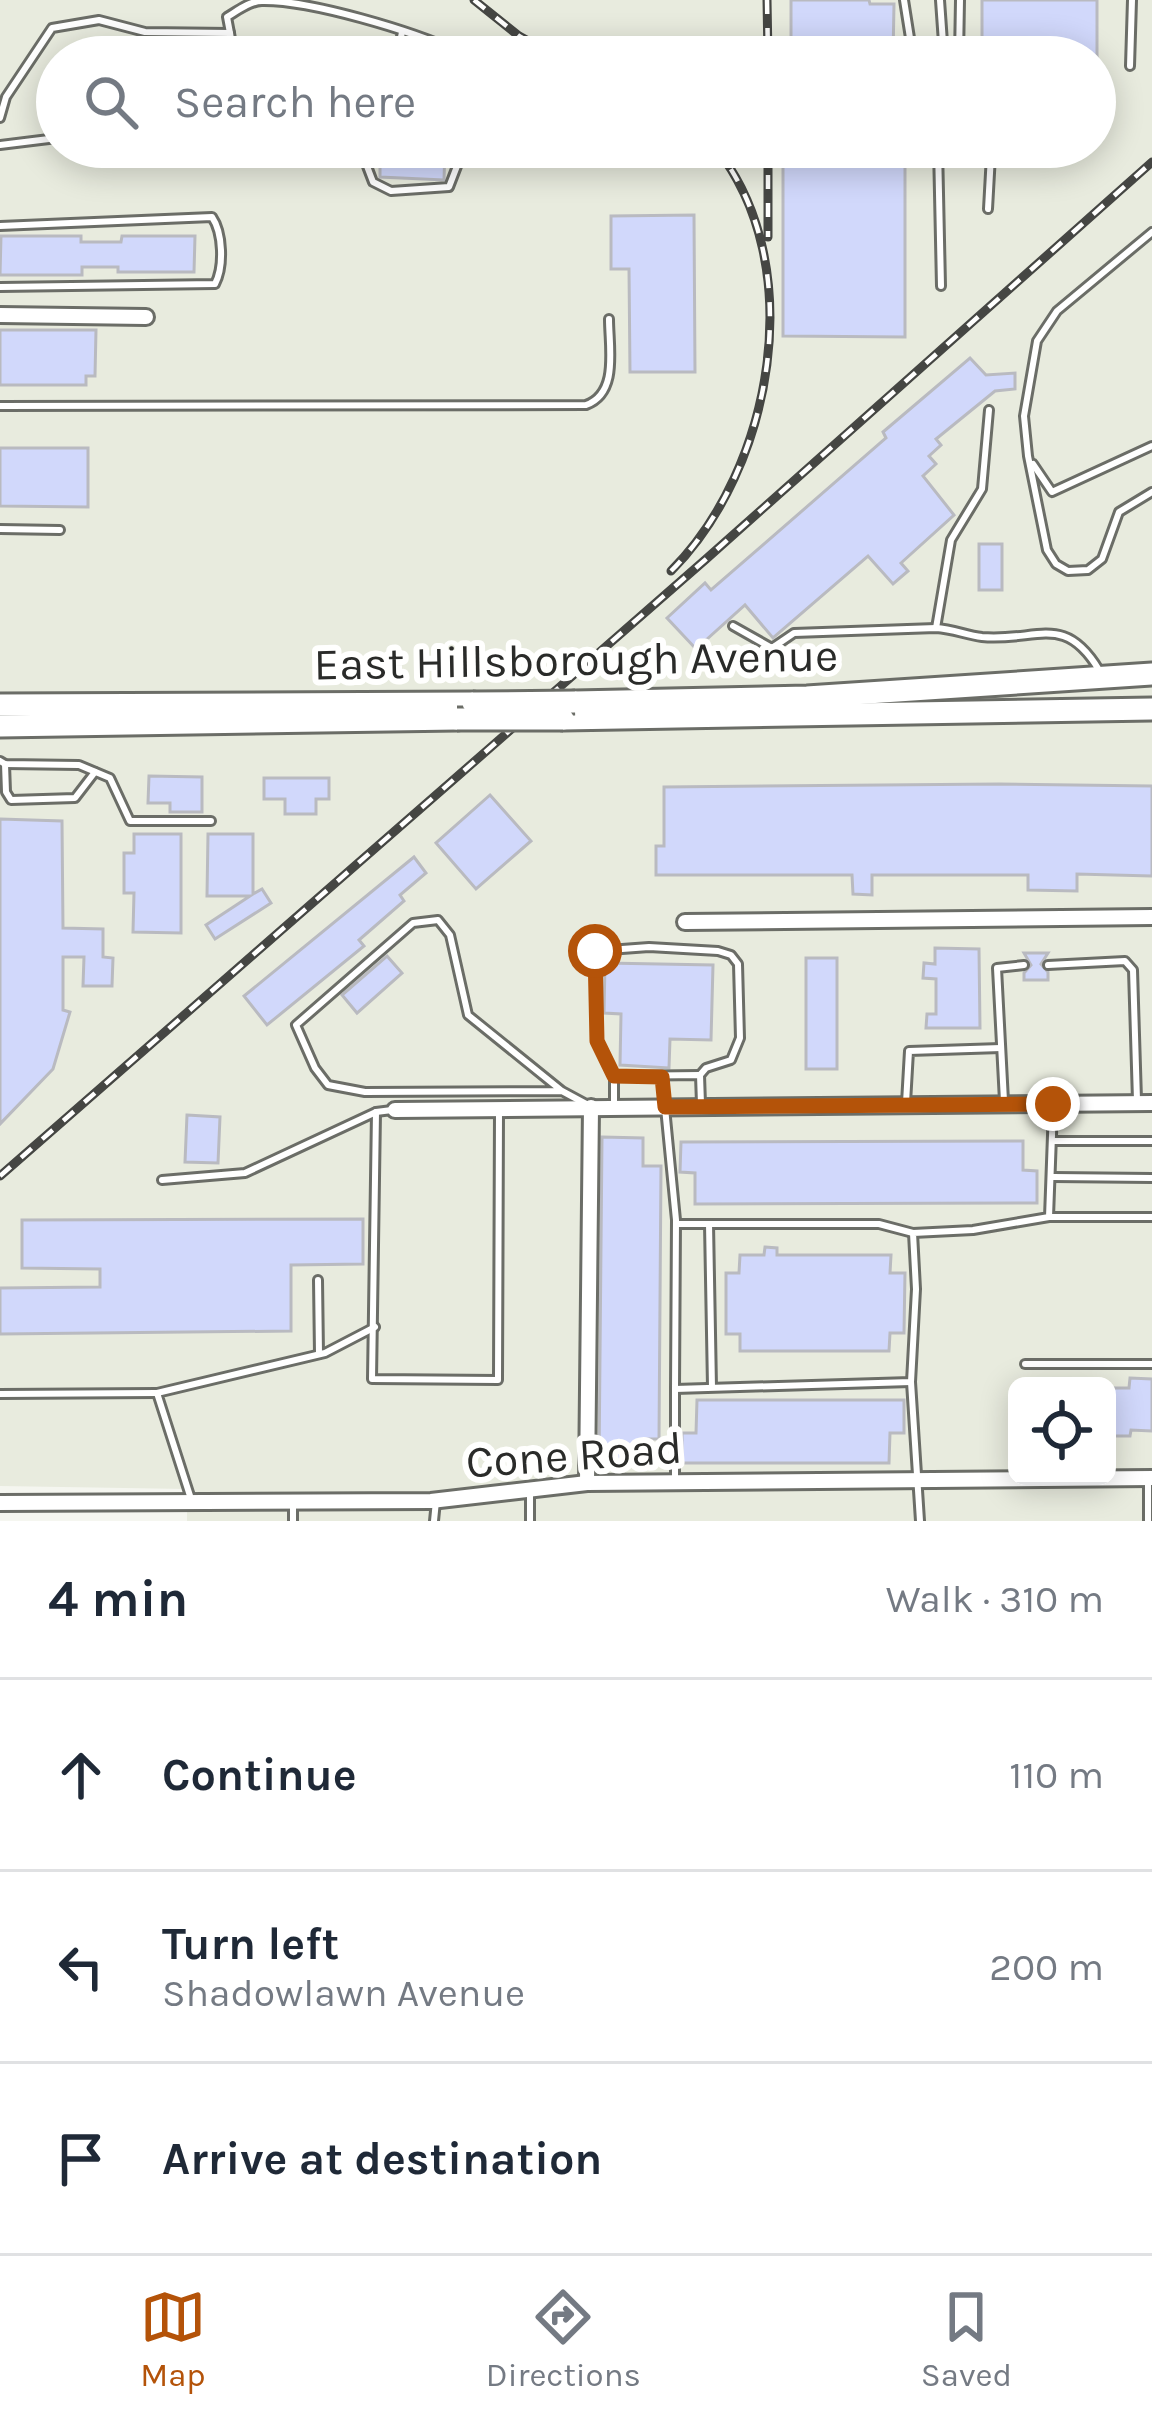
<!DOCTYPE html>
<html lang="en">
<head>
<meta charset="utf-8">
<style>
  body { margin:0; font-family:Karla,sans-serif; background:#f6f6f7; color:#1f2937 }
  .controls { position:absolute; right:36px; bottom:36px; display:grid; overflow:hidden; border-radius:18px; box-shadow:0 6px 30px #0003 }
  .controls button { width:108px; height:108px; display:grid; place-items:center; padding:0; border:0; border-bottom:3px solid #e0e1e3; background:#fff; color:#1f2937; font:60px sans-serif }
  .stop { position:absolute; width:36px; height:36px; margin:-27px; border:9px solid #b45309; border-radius:50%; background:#fff }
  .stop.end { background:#b45309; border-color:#fff; box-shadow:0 3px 12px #0008 }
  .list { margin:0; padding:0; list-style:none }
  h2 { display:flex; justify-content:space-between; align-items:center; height:156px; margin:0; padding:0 48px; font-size:51px }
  h2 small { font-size:39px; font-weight:400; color:#747a83 }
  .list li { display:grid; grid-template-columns:78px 1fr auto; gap:36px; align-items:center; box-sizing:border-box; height:192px; padding:0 48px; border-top:3px solid #e0e1e3 }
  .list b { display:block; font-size:45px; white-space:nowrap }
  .list p { margin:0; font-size:39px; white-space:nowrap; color:#747a83 }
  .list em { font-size:39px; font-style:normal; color:#747a83 }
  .icon { flex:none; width:66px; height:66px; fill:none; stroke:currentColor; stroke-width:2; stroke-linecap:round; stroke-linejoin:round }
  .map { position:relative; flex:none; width:1152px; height:1521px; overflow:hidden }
  .search { position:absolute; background:#fff; box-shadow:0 6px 30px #0003; left:36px; right:36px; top:36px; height:132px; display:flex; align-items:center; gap:30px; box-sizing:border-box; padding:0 42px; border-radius:66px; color:#747a83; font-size:45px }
  .sheet { height:732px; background:#fff }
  nav { display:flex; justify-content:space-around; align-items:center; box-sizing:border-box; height:168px; border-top:3px solid #e0e1e3; background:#fff; font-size:33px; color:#747a83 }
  nav a { display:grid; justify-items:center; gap:6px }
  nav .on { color:#b45309 }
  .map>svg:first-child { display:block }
</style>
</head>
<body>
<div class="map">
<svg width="1152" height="1521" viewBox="0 0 1152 1521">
  <rect width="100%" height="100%" fill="#f5f6f0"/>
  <path fill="#e8ebde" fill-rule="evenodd" d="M0 0H1152V1521H187V1489L0 1486ZM57 57H1095V147H57ZM1017 1386H1107V1476H1017Z"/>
  <g fill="#d1d8fb" stroke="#b9bac0" stroke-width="3">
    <polygon points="791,0 869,0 870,4 894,4 893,57 791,57"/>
    <rect x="982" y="0" width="115" height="57"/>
    <polygon points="380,147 445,147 444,180 380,177"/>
    <polygon points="783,147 905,147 905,337 783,336"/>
    <polygon points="694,215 695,372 630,372 629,269 611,269 611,216"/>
    <polygon points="1,236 81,236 81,242 121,242 122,236 195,236 194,272 118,272 118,267 82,267 82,275 0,275"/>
    <polygon points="0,330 96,330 95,376 86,376 86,385 0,385"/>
    <polygon points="970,358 986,375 1015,373 1015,389 995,391 936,439 941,445 929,456 936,464 923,476 954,515 901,563 908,571 893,584 868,556 773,638 745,605 696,649 667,618 705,583 711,590 886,438 883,432"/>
    <polygon points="0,448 88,448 88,507 0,506"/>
    <rect x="979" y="544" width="23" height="46"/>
    <polygon points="149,776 202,777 202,812 170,812 170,803 148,803"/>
    <polygon points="264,778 329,778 329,799 316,799 316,814 285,814 285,799 264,799"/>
    <polygon points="999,784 1152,786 1152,876 1077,874 1077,891 1028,890 1028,875 872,875 872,895 853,894 852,875 656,875 656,846 664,846 664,787"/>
    <polygon points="490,795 531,841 476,889 436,843"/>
    <polygon points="0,819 62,821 63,928 103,929 103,957 113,958 112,986 83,986 84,957 63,957 63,1010 70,1012 53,1069 0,1124"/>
    <polygon points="134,834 181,834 181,933 133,932 134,893 124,893 124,853 134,853"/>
    <polygon points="208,834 253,834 253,894 262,889 271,903 215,939 206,925 250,896 207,896"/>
    <polygon points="414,857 426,873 400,895 404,901 359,940 364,946 267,1025 244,996"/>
    <polygon points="935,948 979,949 980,1028 926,1028 927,1014 936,1014 936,979 923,978 924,963 935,964"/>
    <polygon points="1024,953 1048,953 1041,964 1048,972 1048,980 1024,980 1024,973 1031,965"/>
    <polygon points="387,956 402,973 357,1013 342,995"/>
    <rect x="806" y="958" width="31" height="111"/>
    <polygon points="605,963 713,965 711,1040 670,1039 669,1068 620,1065 621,1014 604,1013"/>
    <polygon points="187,1115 220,1117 218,1163 185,1162"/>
    <polygon points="602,1137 643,1138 643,1166 661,1166 659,1439 647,1439 646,1464 599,1464"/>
    <polygon points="1023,1141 1023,1170 1037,1171 1037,1203 695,1204 695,1173 680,1172 681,1142"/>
    <polygon points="363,1219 363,1264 291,1265 291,1331 0,1334 0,1288 100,1287 100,1269 22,1268 22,1220"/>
    <polygon points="765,1247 777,1248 777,1255 891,1255 890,1273 905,1273 904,1333 890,1333 889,1351 740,1351 740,1334 726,1334 726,1273 739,1273 740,1255 764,1255"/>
    <polygon points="1130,1378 1152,1379 1152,1431 1131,1430 1130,1436 1107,1436 1107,1388 1129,1388"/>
    <polygon points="697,1400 904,1400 904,1433 890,1433 889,1463 682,1463 682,1433 696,1433"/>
  </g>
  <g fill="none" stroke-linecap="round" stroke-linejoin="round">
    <g stroke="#6b6d67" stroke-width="12">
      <g id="service">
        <polyline points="904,0 913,57"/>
        <polyline points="940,0 944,57"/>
        <path d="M230 33 227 17C237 11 250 1 262 1 310 0 413 31 458 52V57"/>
        <polyline points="397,57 402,32"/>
        <polyline points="959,57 960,0"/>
        <polyline points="1130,66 1132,0"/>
        <polyline points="0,118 6,97 52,28 99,20 145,32 230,33 234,57"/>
        <polyline points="0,145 57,138"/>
        <polyline points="345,147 365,161 373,182 391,191 449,187 459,161 459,147"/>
        <polyline points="938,147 941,286"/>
        <polyline points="982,147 991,155 988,209"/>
        <path d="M0 226 212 217C223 233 224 267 215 284L0 287"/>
        <polyline points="1152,232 1057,311 1037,341 1024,416 1028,456 1047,550 1056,564 1068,571 1088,570 1102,559 1119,512 1152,492"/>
        <path d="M0 406 586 405C619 393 609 348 609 319"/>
        <polyline points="1033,464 1052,492 1152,446"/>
        <polyline points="0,529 60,530"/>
        <path d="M733 626 772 648 794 633 936 628C953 629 966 635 982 637 1037 642 1064 612 1099 670"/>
        <polyline points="936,628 951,540 982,489 989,410"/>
        <polyline points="0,761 5,764 79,765 110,778 130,821 211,821"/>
        <polyline points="5,764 6,792 11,800 75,798 95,772"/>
        <polyline points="1048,965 1125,961 1133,970 1137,1100"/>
        <polyline points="614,1076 597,1041 595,951 649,947 718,951 731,955 738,964 740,1038 731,1060 706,1068 700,1075"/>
        <polyline points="662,1077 676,1220 675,1389 911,1382 916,1289 913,1233 973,1230 1049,1217 1053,1108"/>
        <polyline points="562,1091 365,1092 328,1085 315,1068 296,1025 413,923 438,920 450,935 468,1015 562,1091 588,1105"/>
        <polyline points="1004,1101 997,968 1024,965"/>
        <polyline points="906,1103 909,1051 1001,1048"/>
        <polyline points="614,1107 614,1076 700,1075 701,1104"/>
        <polyline points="376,1112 372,1379 498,1380 499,1112"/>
        <polyline points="1053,1141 1152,1141"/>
        <polyline points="1053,1177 1152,1178"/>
        <polyline points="162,1180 245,1173 376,1112 392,1110"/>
        <polyline points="1049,1217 1152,1217"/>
        <polyline points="678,1224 879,1224 913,1233"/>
        <polyline points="709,1224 712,1387"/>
        <polyline points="318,1280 319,1354"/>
        <polyline points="1025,1364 1152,1364"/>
        <polyline points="911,1382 920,1521"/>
        <polyline points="0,1394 157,1393"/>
        <polyline points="675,1481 675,1389"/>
        <polyline points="1148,1481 1148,1521"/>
        <polyline points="530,1494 530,1521"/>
        <polyline points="192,1502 157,1393 325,1353 375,1327"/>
        <polyline points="293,1505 293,1521"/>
        <polyline points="434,1521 436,1501"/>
      </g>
    </g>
    <g stroke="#6b6d67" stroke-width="20">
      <g id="minor">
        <polyline points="0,315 146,317"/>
        <polyline points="685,922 1152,917"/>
        <polyline points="395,1110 1152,1103"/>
        <polyline points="587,1483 591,1107"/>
        <polyline points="0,1503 431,1501 587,1483 1152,1478"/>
      </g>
    </g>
    <g stroke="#6b6d67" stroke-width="27">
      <g id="primary">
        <polyline points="575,702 807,697 1152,674"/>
        <polyline points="0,705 473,703"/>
        <polyline points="563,719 1152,709"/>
        <polyline points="0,726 457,719"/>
      </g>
    </g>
    <use href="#service" stroke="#fff" stroke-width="6"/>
    <use href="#minor" stroke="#fff" stroke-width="14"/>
    <use href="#primary" stroke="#fff" stroke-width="21"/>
    <g stroke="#454643" stroke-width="9">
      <g id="rail">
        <polyline points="474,0 519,36 557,57"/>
        <polyline points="767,0 768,57"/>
        <polyline points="768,147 768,237"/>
        <path d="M671 571C773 469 810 264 715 147"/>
        <polyline points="0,1176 705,560 1152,162"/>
      </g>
    </g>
    <use href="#rail" stroke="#fffffe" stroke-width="4.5" stroke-dasharray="14" stroke-linecap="butt"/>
    <g stroke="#6b6d67" stroke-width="27" stroke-linecap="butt">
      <g id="primary-bridge">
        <polyline points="473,703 575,702"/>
        <polyline points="457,719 563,719"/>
      </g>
    </g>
    <use href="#primary-bridge" stroke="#fff" stroke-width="21"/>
  </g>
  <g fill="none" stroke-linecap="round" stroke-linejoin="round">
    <polyline stroke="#b45309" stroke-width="15" points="595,951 597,1041 614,1076 662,1077 665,1107 1053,1104"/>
  </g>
  <g text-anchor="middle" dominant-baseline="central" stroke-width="12" stroke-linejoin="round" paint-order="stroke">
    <g font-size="45" fill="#2a2b29" stroke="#fffffe">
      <text transform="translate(576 660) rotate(-1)">East Hillsborough Avenue</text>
      <text transform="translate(574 1455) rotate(-4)">Cone Road</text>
    </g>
  </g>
</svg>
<div class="controls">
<button><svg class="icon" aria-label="locate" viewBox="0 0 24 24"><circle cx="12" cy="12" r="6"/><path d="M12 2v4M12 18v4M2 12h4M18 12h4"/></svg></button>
</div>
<div class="stop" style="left:595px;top:951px"></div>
<div class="stop end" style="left:1053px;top:1104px"></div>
<div class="search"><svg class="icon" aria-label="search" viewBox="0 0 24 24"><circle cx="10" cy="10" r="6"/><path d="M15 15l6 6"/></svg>Search here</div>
</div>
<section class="sheet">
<h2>4 min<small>Walk · 310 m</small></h2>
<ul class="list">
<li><svg class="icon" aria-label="ahead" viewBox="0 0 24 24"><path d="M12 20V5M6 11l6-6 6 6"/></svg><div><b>Continue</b></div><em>110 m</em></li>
<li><svg class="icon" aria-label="left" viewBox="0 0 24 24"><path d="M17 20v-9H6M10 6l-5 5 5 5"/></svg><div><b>Turn left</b><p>Shadowlawn Avenue</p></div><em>200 m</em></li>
<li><svg class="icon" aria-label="arrive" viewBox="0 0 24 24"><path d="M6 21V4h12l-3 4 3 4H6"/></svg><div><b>Arrive at destination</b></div></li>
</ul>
</section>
<nav>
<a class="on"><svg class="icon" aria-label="map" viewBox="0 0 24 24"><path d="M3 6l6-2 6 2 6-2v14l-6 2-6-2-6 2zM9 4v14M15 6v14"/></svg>Map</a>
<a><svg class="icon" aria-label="directions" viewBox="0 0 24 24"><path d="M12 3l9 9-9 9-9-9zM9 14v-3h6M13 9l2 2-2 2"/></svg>Directions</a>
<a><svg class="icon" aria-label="saved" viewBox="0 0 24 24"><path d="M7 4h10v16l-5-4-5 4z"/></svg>Saved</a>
</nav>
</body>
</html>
